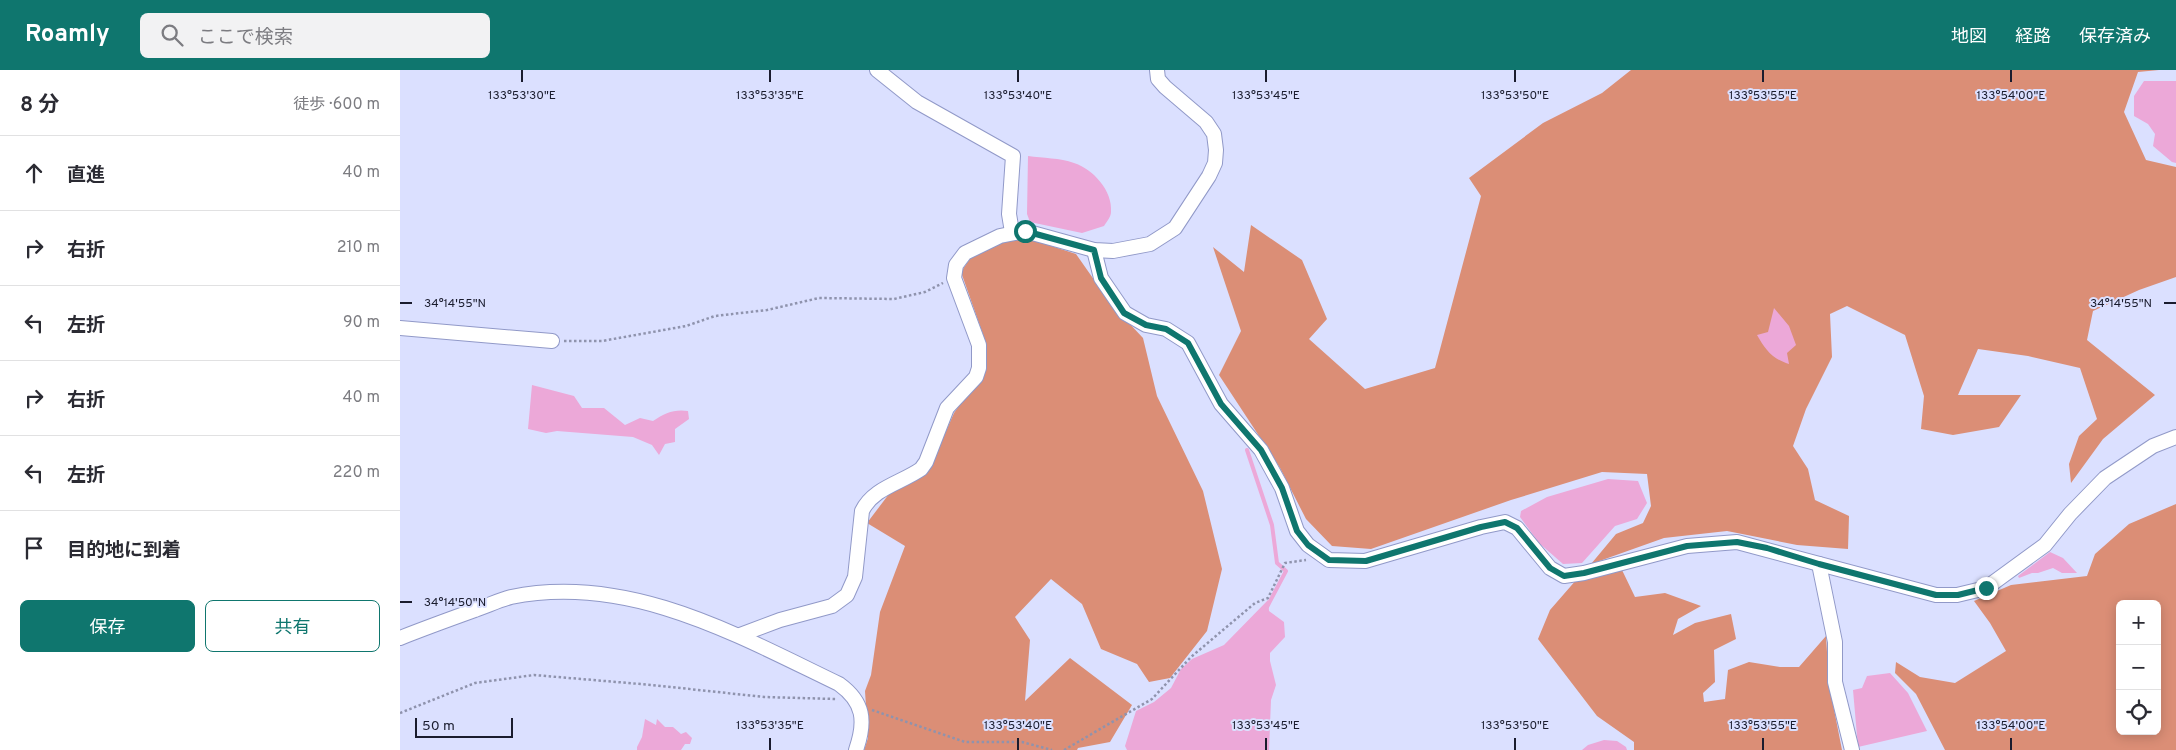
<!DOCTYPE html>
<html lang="ja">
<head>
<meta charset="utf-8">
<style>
  body { margin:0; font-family:Overpass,"Noto Sans JP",sans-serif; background:#f2f2f3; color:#2b2b33 }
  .controls { position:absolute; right:15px; bottom:15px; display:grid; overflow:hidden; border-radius:8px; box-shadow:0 2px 12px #0003 }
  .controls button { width:45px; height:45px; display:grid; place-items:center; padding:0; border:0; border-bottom:1px solid #e1e1e2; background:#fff; color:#2b2b33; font:25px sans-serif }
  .scale { position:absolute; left:15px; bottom:12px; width:98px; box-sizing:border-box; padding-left:5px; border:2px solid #1a1c2e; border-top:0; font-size:14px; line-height:18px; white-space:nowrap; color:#1a1c2e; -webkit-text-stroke:4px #dbe0ff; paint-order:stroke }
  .stop { position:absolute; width:15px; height:15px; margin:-11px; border:4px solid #0f766e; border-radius:50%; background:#fff }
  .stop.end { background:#0f766e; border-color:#fff; box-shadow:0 1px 5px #0008 }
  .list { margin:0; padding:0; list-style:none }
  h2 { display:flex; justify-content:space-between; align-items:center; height:65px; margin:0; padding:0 20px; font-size:21px }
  h2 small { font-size:16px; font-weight:400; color:#7c7c81 }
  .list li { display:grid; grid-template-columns:32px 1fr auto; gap:15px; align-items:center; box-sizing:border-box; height:75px; padding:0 20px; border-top:1px solid #e1e1e2 }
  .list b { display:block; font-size:19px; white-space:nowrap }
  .list em { font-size:16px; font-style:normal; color:#7c7c81 }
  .actions { display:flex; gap:10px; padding:15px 20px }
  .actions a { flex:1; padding:11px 0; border:1px solid #0f766e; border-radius:8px; text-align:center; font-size:18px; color:#0f766e }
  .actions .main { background:#0f766e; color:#fff }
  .icon { flex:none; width:28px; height:28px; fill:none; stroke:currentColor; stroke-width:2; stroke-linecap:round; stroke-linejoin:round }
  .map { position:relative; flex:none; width:1776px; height:680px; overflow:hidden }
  header { display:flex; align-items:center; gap:30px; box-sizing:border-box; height:70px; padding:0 25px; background:#0f766e; color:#fff }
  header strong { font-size:24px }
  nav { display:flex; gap:28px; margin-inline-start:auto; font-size:18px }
  .search { width:350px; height:45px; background:#f2f2f3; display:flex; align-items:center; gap:12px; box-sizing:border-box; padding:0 18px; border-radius:8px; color:#7c7c81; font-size:19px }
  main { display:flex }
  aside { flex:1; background:#fff }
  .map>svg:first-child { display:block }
</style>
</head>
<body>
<header>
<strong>Roamly</strong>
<div class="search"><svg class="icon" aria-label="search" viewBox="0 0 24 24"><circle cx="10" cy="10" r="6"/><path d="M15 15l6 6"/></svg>ここで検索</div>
<nav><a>地図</a><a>経路</a><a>保存済み</a></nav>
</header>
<main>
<aside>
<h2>8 分<small>徒歩 · 600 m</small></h2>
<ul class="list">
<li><svg class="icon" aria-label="ahead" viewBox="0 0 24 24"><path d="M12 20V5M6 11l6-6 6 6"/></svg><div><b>直進</b></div><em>40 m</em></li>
<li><svg class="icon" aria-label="right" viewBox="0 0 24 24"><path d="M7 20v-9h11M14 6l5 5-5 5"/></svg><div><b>右折</b></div><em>210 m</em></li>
<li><svg class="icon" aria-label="left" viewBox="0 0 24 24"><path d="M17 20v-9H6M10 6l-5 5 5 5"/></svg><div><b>左折</b></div><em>90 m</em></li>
<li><svg class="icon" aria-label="right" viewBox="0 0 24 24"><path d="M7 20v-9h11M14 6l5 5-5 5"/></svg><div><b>右折</b></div><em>40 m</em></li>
<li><svg class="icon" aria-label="left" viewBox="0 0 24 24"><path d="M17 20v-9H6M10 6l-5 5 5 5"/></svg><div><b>左折</b></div><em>220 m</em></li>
<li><svg class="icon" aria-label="arrive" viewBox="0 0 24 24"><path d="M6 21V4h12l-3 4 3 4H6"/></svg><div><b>目的地に到着</b></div></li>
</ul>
<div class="actions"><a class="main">保存</a><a>共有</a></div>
</aside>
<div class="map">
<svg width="1776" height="680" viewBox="0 0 1776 680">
  <rect width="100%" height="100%" fill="#dbe0ff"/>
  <g fill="#db8e76" fill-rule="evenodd">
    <polygon points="1231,0 1759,0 1738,2 1724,42 1746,90 1776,97 1776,207 1739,220 1693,241 1687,270 1755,325 1703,369 1671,413 1669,394 1679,366 1697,349 1680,298 1628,286 1578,279 1558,325 1621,325 1599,357 1553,365 1521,359 1524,326 1505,265 1447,236 1430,244 1432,287 1406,339 1393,376 1408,399 1415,430 1449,446 1448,479 1397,475 1327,461 1264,468 1191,494 1216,464 1243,453 1251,436 1247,404 1202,402 1111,430 971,479 932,476 906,449 880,398 819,305 841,261 813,177 844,202 851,155 902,190 927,249 909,269 965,319 1035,298 1081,126 1069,108 1143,53 1202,23"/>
    <polygon points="630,169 676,184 711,234 743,268 757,326 803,421 822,499 807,561 770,608 749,612 737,594 701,579 682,534 651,509 615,547 630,570 625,631 670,588 732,635 710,672 678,678 677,680 464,680 468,668 465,621 471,605 480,542 505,476 467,453 489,424 531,395 554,343 587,295 586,273 561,202 573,184 608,170"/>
    <path d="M1776 434V680H1545L1516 624 1495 603 1496 592 1520 607 1555 613 1606 581 1590 553 1574 531 1611 515 1687 506 1695 484 1729 454ZM1720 534H1757V661H1720Z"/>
    <polygon points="1222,500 1235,527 1265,523 1301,536 1278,549 1273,565 1295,553 1331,544 1336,569 1314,580 1315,612 1303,623 1304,632 1325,629 1328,600 1349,592 1380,597 1399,597 1426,566 1429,614 1442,680 1234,680 1234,672 1197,646 1138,569 1150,540 1177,509"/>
  </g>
  <g fill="#eca8d8">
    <polygon points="1744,11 1776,11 1776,93 1772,92 1753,76 1755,64 1748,54 1734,46 1734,26"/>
    <path d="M628 86C643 88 660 88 674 93 693 99 713 121 711 142 711 147 707 151 704 156L682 163 630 152 627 144Z"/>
    <path d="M1374 238 1389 256 1396 275 1387 283 1389 294C1372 289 1365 279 1357 265L1368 262Z"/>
    <path d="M132 315 174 326 182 338H204L225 355 240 348 253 351C265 343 274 339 288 341L289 349 275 359V372L265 374 259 385 252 375 233 367 157 361 146 363 128 359Z"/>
    <polygon points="1208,409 1238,411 1247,433 1237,449 1215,456 1182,493 1163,494 1139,473 1120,447 1121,441 1147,427"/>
    <polygon points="1650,482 1663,488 1677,503 1662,503 1653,498 1638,503 1632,503 1619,508 1618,506"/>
    <polygon points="868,530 869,541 884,552 885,567 870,583 870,591 876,615 871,630 869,680 727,680 725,676 736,641 754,632 771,618 781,599 792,589 824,575"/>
    <polygon points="1490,603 1508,623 1527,661 1458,677 1453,620 1462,618 1467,606"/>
    <polygon points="245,649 256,655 257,649 265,657 273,657 281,664 286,662 292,668 290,674 285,674 281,680 237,680 237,677 242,667"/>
    <polygon points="1204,670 1217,671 1226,677 1227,680 1182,680 1188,675"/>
  </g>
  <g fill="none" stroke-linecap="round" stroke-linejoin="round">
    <polyline stroke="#eca8d8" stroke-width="4" points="847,380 872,455 877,493 886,501 867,537"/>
    <g stroke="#9199c8" stroke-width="16">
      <g id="minor">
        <polyline points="477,0 517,32 613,86 609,144 612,162"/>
        <polyline points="694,180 701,208 725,243 746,255 766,259 788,273 821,334 861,380 882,418 897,461 908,475 929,490 965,491 1081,457 1105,452 1117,458 1150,498 1164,506 1184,503 1287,476 1337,472 1536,525 1557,525 1586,518 1645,475 1670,444 1705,408 1753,376 1776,367"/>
        <polyline points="0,258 152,271"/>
        <polyline points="1419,494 1435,572 1435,612 1452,680"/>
        <path d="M340 565 380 550 432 536 447 525 455 507 462 441C473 418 501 413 521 399L526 392 547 338 576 307 579 298V275L554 208 556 195 565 183 600 166 625 161 694 180 713 181 750 174 775 158 809 106 815 93 816 80 814 64 806 52 765 17 758 9 757 0"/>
        <path d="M0 568C25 558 50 549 75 540 87 536 99 530 111 527 228 503 337 565 439 614 464 632 466 651 456 680"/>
      </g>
    </g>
    <g stroke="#8f93ad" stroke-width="2.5" stroke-dasharray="2.5 2.5" stroke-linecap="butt">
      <polyline points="164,271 202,271 286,256 315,246 367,240 419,228 494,229 525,222 543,213"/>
      <polyline points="472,640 565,672 622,672 652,680"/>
      <polyline points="0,643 75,613 134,605 252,615 364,627 436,629"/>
      <polyline points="664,680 752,629 791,587 855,533 868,528 885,493 906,490"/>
    </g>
    <use href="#minor" stroke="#fff" stroke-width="14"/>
  </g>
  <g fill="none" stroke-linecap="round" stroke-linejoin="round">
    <polyline stroke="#0f766e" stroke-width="6" points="625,161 694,180 701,208 724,243 746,255 766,259 788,273 821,334 861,380 882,418 897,461 908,475 929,490 966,491 1081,457 1105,452 1117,458 1150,498 1164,506 1184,503 1287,476 1337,472 1367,478 1419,494 1536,525 1558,525 1586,518"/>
  </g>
  <path fill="none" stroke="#1a1c2e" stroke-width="2" d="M122 0V12M370 0V12M618 0V12M866 0V12M1115 0V12M1363 0V12M1611 0V12M0 233H12M1764 233H1776M0 532H12M370 668V680M618 668V680M866 668V680M1115 668V680M1363 668V680M1611 668V680"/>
  <g font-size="12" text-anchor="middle" fill="#1a1c2e" stroke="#dbe0ff" stroke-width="4" stroke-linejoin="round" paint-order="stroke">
    <text x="122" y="29">133°53'30"E</text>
    <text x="370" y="29">133°53'35"E</text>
    <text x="618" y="29">133°53'40"E</text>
    <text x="866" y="29">133°53'45"E</text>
    <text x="1115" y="29">133°53'50"E</text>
    <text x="1363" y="29">133°53'55"E</text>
    <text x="1611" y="29">133°54'00"E</text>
    <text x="55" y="237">34°14'55"N</text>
    <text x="1721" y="237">34°14'55"N</text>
    <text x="55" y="536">34°14'50"N</text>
    <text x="370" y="659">133°53'35"E</text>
    <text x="618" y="659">133°53'40"E</text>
    <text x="866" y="659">133°53'45"E</text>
    <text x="1115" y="659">133°53'50"E</text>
    <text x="1363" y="659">133°53'55"E</text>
    <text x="1611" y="659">133°54'00"E</text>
  </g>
</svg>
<div class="controls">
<button>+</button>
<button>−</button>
<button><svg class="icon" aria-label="locate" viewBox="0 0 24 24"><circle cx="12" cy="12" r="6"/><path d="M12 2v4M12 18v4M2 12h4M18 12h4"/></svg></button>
</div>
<div class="scale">50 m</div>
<div class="stop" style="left:625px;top:161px"></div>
<div class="stop end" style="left:1586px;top:518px"></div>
</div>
</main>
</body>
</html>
